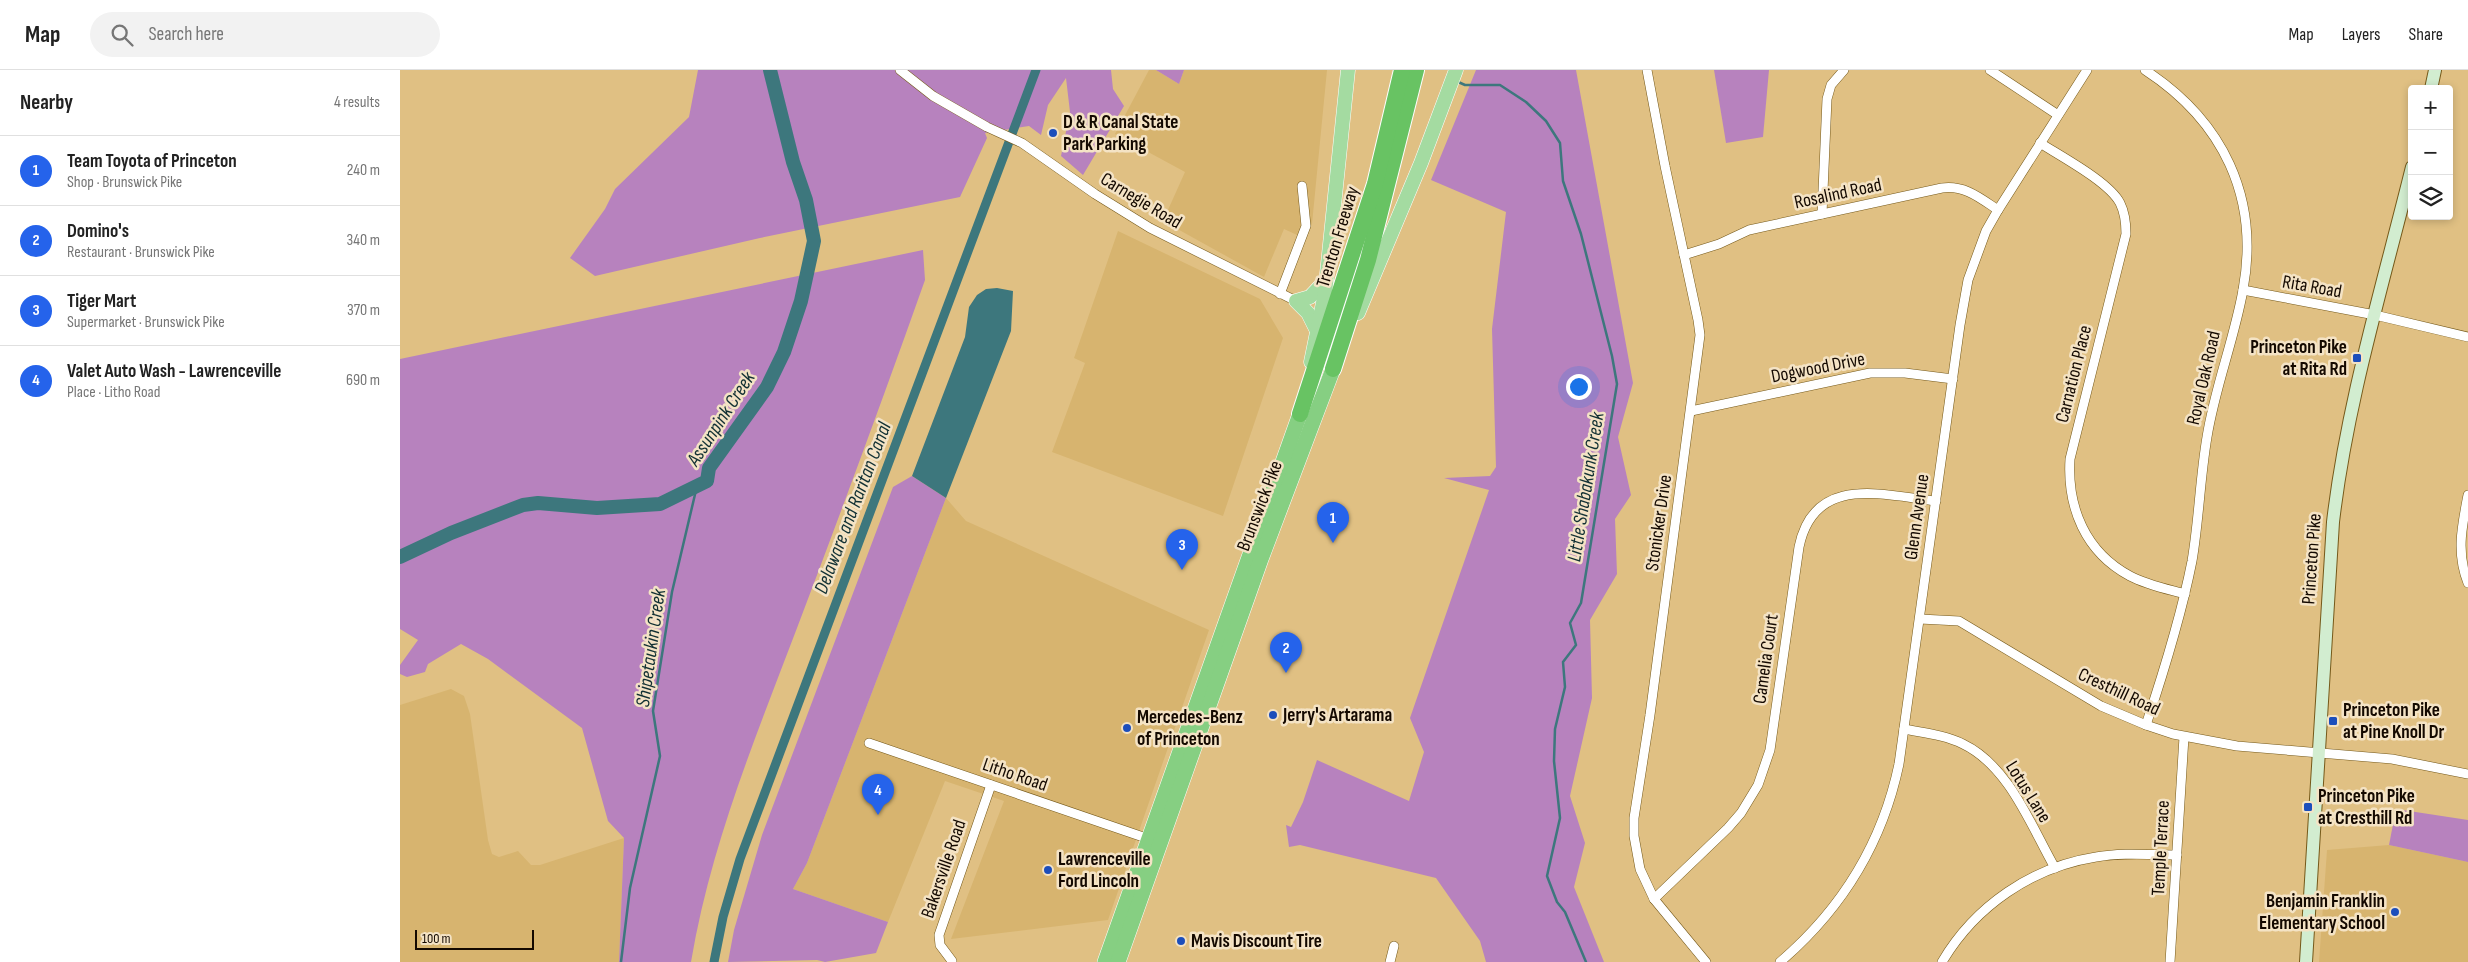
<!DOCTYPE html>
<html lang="en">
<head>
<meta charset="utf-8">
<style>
  body { margin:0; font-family:"Sofia Sans Condensed",sans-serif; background:#f2f2f2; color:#222 }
  .controls { position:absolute; right:15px; top:15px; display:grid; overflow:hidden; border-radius:5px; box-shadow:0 2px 8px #0003 }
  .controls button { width:45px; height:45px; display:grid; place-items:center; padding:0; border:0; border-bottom:1px solid #e0e0e0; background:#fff; color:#222; font:25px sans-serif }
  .scale { position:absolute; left:15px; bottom:12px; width:119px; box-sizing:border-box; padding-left:5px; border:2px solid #140900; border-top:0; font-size:14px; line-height:18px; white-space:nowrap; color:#140900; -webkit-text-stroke:4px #f4e3c5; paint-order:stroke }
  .you { position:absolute; left:1178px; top:316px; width:18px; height:18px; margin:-12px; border:4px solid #fff; border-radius:50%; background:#1a73e8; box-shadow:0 0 0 8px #1a73e833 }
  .badge { display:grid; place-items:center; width:32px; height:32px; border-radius:50%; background:#2563eb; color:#fff; font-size:16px; font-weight:700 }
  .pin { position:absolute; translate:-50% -41px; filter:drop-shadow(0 1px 2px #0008) }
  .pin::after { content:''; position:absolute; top:26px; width:18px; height:15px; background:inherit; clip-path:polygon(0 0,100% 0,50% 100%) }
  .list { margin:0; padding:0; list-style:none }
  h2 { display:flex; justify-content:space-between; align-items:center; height:65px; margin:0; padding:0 20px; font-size:21px }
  h2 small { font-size:16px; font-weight:400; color:#767676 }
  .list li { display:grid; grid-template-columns:32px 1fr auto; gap:15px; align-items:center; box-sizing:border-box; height:70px; padding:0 20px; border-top:1px solid #e0e0e0 }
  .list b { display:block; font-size:19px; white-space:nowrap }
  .list p { margin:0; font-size:16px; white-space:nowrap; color:#767676 }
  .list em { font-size:16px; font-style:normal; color:#767676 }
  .icon { flex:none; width:28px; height:28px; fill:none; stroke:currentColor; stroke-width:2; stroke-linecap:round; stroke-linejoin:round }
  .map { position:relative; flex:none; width:2068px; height:892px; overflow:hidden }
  header { display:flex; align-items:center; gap:30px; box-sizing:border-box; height:70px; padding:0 25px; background:#fff; border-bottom:1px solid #e0e0e0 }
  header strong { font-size:24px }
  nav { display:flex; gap:28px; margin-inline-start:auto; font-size:18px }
  .search { width:350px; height:45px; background:#f2f2f2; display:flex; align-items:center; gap:12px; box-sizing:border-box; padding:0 18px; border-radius:28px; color:#767676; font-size:19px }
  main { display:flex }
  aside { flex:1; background:#fff }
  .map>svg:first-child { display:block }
</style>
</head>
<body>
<header>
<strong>Map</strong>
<div class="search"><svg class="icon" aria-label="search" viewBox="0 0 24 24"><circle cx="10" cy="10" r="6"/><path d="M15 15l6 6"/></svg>Search here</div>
<nav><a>Map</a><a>Layers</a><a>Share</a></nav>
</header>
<main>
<aside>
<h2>Nearby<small>4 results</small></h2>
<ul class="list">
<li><span class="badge">1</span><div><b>Team Toyota of Princeton</b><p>Shop · Brunswick Pike</p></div><em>240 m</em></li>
<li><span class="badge">2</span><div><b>Domino's</b><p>Restaurant · Brunswick Pike</p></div><em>340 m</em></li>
<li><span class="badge">3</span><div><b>Tiger Mart</b><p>Supermarket · Brunswick Pike</p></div><em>370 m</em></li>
<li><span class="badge">4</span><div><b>Valet Auto Wash - Lawrenceville</b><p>Place · Litho Road</p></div><em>690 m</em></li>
</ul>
</aside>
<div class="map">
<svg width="2068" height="892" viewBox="0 0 2068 892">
  <rect width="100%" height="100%" fill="#e0c083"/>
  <g fill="#d7b46f">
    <polygon points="749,0 756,0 779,14 784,0 927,0 912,154 906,169 884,159 864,207 763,151 785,102 715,64"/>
    <polygon points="718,161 860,229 883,268 823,446 652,382 685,293 674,288"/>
    <polygon points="546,428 566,451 809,560 708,850 551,869 604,731 545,711 488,852 393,819 407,793"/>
    <polygon points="51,619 64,626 70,644 88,770 92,784 99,787 118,781 131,795 140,795 224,768 219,892 0,892 0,635"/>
    <polygon points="1989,775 2068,792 2068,892 1919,892 1927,780"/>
  </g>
  <g fill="#b782be">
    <polygon points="298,0 711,0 713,19 724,36 683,105 661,86 670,42 666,8 648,35 641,65 629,56 585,63 587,68 560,127 360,168 195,206 170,188 205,139 215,119 289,47"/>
    <polygon points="756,0 784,0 779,14"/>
    <polygon points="1076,0 1176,0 1233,313 1218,367 1231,425 1215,449 1217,504 1190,550 1192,628 1170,726 1185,773 1174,817 1204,892 1086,892 1080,871 1036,808 900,775 889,777 886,755 891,757 903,732 917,690 1009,731 1024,682 1010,648 1089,420 1044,408 1090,406 1096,397 1092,259 1106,142 1031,110"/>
    <polygon points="1314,0 1369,0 1363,67 1326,73"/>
    <path d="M523 180 525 210C484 326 441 442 397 558 355 669 311 774 291 892H219L224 768 208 751 182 658 88 589 61 574 28 594 25 602 7 607 0 604V595L18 570 0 559V289Z"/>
    <polygon points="512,406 546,428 407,793 393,819 488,852 476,883 425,892 417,890 328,892 334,860 362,765 493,417"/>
    <polygon points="1996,739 2068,750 2068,792 1989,775"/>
  </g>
  <polygon fill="#3d777d" points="597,218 613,221 611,261 546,428 512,406 565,267 569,237 577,225 586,219"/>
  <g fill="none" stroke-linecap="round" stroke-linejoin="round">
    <g stroke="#3d777d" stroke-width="2.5">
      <polyline points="1056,11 1065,15 1100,15 1126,32 1146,51 1160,73 1163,111 1181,164 1212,286 1217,314 1181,533 1170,553 1176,575 1163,592 1165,617 1155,659 1154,691 1160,748 1147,806 1157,832 1165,842 1186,892"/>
      <polyline points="221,892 230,818 260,686 253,641 272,522 297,416"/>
    </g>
    <polyline stroke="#3d777d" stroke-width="9" points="314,892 323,847 340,789 636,0"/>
    <polyline stroke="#3d777d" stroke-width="14" points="0,487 51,463 123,435 138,433 197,438 260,434 307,411 309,398 367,317 384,282 401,231 414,171 406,130 393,92 370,0"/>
    <g stroke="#75591a" stroke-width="10">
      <g id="minor">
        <polyline points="500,0 533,26 587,57 622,73 695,124 750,158 896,231"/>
        <polyline points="1247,0 1265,96 1298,250 1300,265 1250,645 1234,748 1234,766 1240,799 1254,829 1306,892"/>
        <polyline points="1590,0 1658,45"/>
        <path d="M1745 0C1823 51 1860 127 1843 220 1834 270 1815 317 1807 367 1800 408 1799 450 1792 491 1781 547 1764 601 1746 655"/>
        <path d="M1640 73C1662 87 1709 112 1720 133 1725 143 1726 153 1726 164L1670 389C1667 437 1685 482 1730 506 1747 515 1767 519 1785 524"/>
        <polyline points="1422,144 1427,29 1431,15 1444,0"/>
        <path d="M1284 185 1319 174 1349 160 1542 118C1565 115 1580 128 1598 140"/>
        <polyline points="1843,220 1975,245 2068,267"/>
        <polyline points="880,224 906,156 902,116"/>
        <polyline points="1291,341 1470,303 1505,303 1553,309"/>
        <path d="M2068 425C2062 456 2056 483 2068 513"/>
        <polyline points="1520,549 1559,551 1701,636 1746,655 1773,664 1837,676 1992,689 2068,704"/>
        <path d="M1504 659C1524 663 1545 665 1563 674 1609 696 1631 756 1655 798"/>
        <polyline points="469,673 749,769"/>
        <path d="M1254 829 1328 758 1341 743 1358 715 1370 680 1399 477C1414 404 1482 425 1536 431"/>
        <polyline points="552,891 540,875 539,865 591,715"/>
        <polyline points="990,892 994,876"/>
        <path d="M1380 892C1442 839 1482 775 1499 694L1560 255 1568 210 1586 161 1598 140 1687 0"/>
        <path d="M1542 892C1575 836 1632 797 1696 787 1723 782 1750 785 1777 785"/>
        <polyline points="1770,892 1784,667"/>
      </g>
    </g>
    <g stroke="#75591a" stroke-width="14">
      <g id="secondary">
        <polyline points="2031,19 2035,0"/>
        <path d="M1906 892 1933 452C1947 332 1983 215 2012 97"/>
      </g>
    </g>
    <g stroke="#fff" stroke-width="15">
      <g id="primary">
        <polyline points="958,243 1021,93 1056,0"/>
        <polyline points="917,261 908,243 896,231 910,227 926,210"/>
        <polyline points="911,292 925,223 948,0"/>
      </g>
    </g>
    <g stroke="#fff" stroke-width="16">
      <g id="trunk">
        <polyline points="705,892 900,344"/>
        <polyline points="718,892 861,489 933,299"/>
      </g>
    </g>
    <g stroke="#fff" stroke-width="18">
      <g id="motorway">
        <polyline points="933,299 968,190 1016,0"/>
        <polyline points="900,344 975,114 1002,0"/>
      </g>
    </g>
    <use href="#minor" stroke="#fff" stroke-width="9"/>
    <use href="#secondary" stroke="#d2edd0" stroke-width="12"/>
    <use href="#primary" stroke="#a4dba1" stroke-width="14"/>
    <use href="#trunk" stroke="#86cf82" stroke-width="15"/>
    <use href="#motorway" stroke="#68c363" stroke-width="16"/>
  </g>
  <g fill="#1c4ebb" stroke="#f4e3c5" stroke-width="2">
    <circle cx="653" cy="63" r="5"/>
    <rect x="1952" y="283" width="10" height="10" rx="2.5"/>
    <circle cx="873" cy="645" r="5"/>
    <rect x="1928" y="646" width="10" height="10" rx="2.5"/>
    <circle cx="727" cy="658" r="5"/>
    <rect x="1903" y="732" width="10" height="10" rx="2.5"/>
    <circle cx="648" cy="800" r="5"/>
    <circle cx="1995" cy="842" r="5"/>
    <circle cx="781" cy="871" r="5"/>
  </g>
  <g text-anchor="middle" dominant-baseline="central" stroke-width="5" stroke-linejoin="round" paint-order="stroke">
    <g font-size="19" font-weight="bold" fill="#140900" stroke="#f4e3c5" text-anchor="start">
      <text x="663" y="52">D &amp; R Canal State<tspan x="663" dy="22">Park Parking</tspan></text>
      <text x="1947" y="277" text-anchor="end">Princeton Pike<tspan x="1947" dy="22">at Rita Rd</tspan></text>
      <text x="1943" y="640">Princeton Pike<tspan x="1943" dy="22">at Pine Knoll Dr</tspan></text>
      <text x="883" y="645">Jerry's Artarama</text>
      <text x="737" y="647">Mercedes-Benz<tspan x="737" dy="22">of Princeton</tspan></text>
      <text x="1918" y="726">Princeton Pike<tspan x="1918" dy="22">at Cresthill Rd</tspan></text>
      <text x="658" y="789">Lawrenceville<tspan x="658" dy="22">Ford Lincoln</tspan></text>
      <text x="1985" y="831" text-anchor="end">Benjamin Franklin<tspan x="1985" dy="22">Elementary School</tspan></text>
      <text x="791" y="871">Mavis Discount Tire</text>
    </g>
    <g font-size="19" fill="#140900" stroke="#f4e3c5">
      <text transform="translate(1438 124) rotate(-12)">Rosalind Road</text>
      <text transform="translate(741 131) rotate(31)">Carnegie Road</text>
      <text transform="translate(938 167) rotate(-73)">Trenton Freeway</text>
      <text transform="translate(1912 217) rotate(10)">Rita Road</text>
      <text transform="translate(1418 298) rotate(-11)">Dogwood Drive</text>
      <text transform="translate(1674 304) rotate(-76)">Carnation Place</text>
      <text transform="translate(1804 308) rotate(-77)">Royal Oak Road</text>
      <text transform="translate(860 436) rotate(-69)">Brunswick Pike</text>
      <text transform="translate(1517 447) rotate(-82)">Glenn Avenue</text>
      <text transform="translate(1259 453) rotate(-82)">Stonicker Drive</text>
      <text transform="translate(1912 489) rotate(-86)">Princeton Pike</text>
      <text transform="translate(1366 589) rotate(-82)">Camelia Court</text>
      <text transform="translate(1719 622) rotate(25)">Cresthill Road</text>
      <text transform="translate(615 705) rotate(19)">Litho Road</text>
      <text transform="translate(1628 722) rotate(58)">Lotus Lane</text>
      <text transform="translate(1761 778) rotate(-87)">Temple Terrace</text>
      <text transform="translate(544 799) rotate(-71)">Bakersville Road</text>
    </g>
    <g font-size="20" font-style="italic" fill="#113033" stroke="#f4e3c5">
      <text transform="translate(321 349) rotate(-57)">Assunpink Creek</text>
      <text transform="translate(1186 417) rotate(-81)">Little Shabakunk Creek</text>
      <text transform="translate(453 438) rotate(-69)">Delaware and Raritan Canal</text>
      <text transform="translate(251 578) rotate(-82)">Shipetaukin Creek</text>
    </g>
  </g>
</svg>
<div class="controls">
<button>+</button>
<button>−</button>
<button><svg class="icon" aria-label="layers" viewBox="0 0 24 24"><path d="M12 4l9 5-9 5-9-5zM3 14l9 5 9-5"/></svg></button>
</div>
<div class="scale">100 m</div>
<div class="you"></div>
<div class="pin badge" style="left:933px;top:473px">1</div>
<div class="pin badge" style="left:886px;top:603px">2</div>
<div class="pin badge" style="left:782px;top:500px">3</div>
<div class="pin badge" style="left:478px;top:745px">4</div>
</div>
</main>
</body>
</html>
